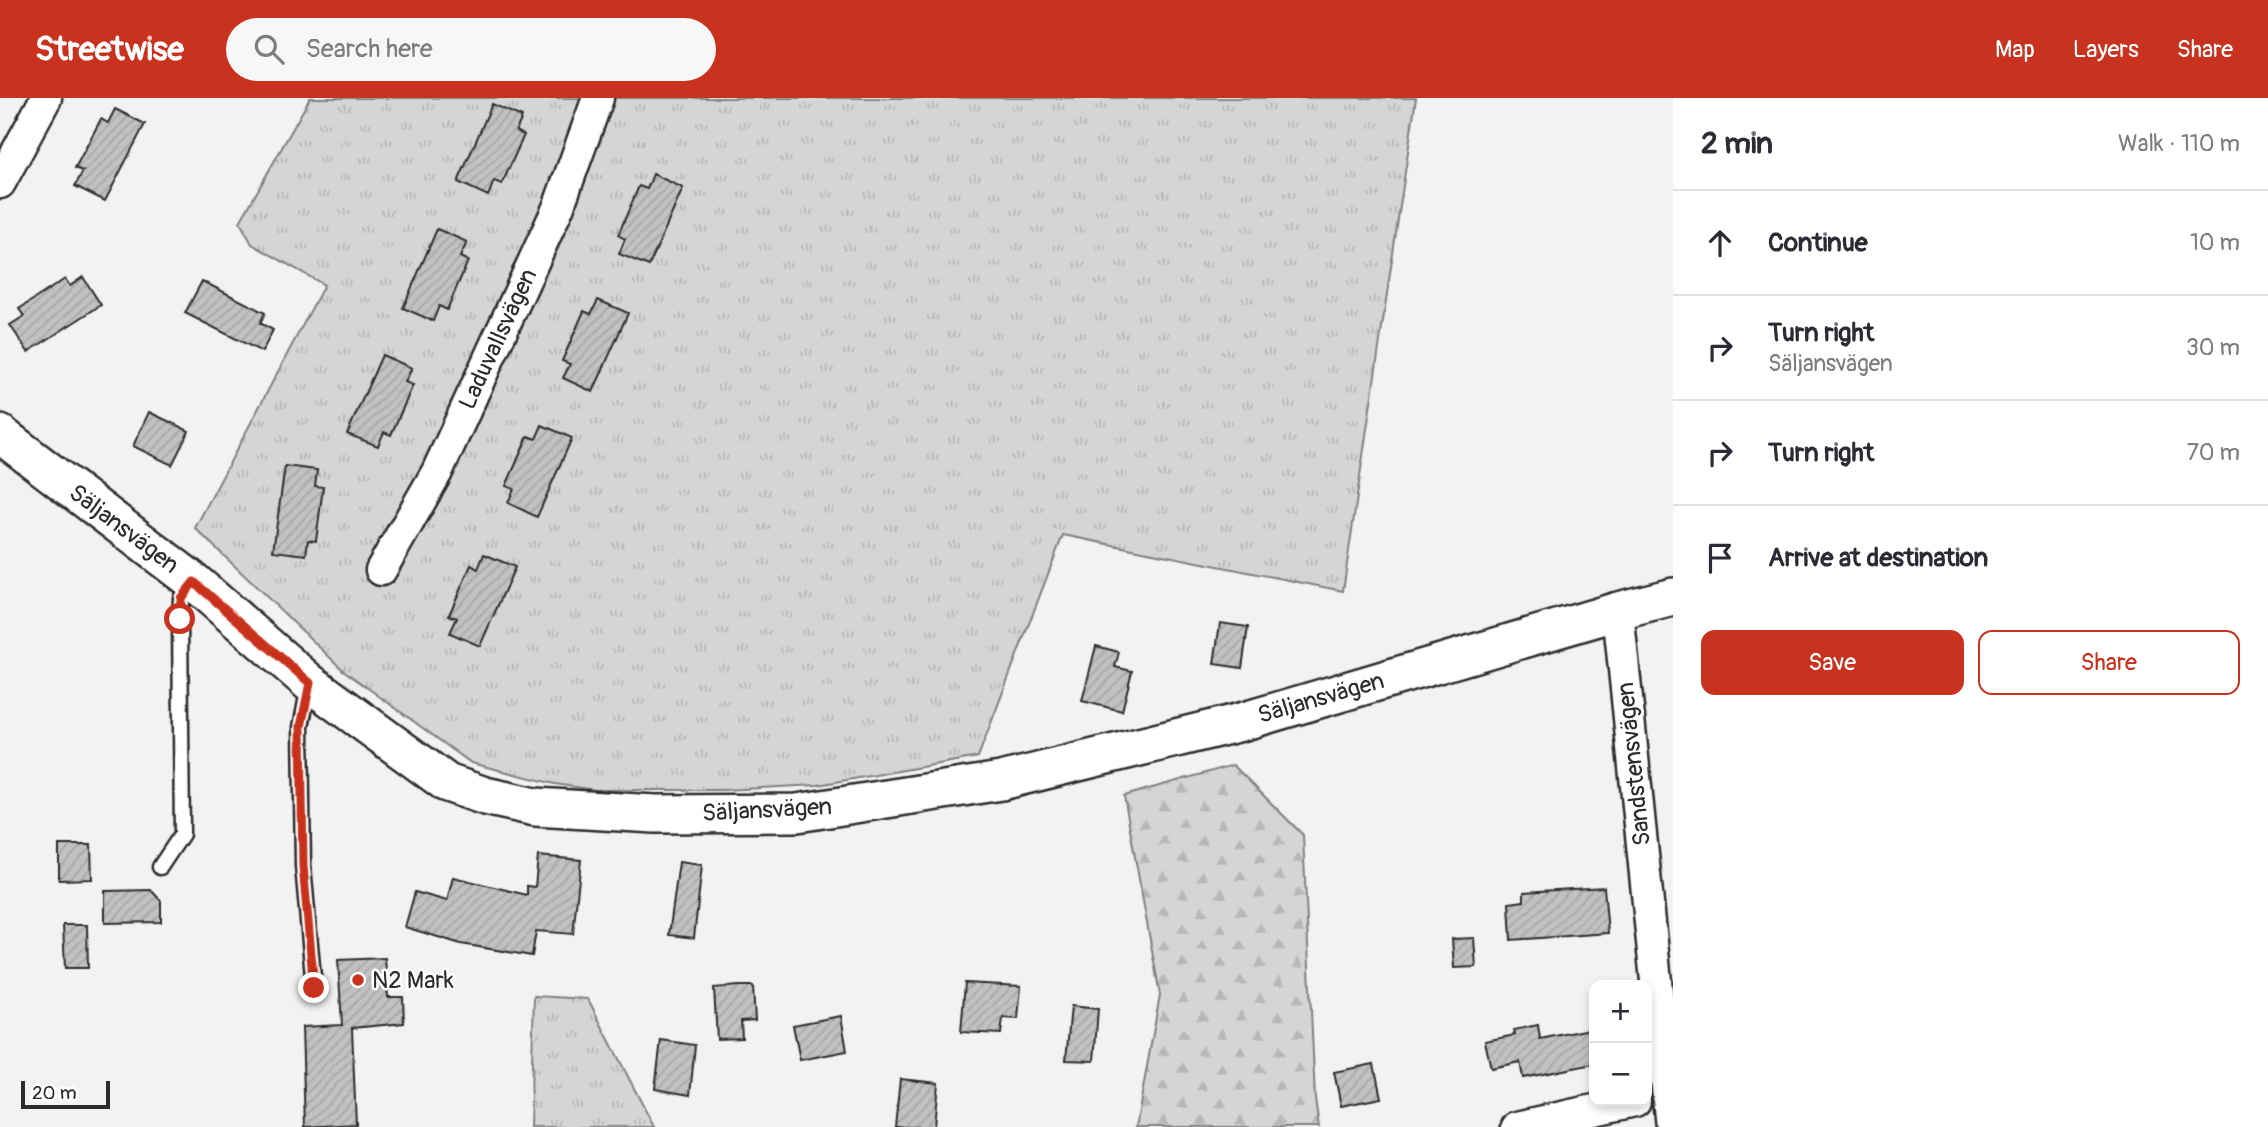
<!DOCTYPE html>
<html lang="en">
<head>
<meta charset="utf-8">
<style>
  body { margin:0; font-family:Pangolin,sans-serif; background:#f7f7f7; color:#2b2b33 }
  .controls { position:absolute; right:21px; bottom:21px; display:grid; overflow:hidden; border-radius:14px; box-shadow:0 4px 10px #0003 }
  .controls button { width:63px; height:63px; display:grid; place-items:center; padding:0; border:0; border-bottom:2px solid #e1e1e2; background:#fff; color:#2b2b33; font:35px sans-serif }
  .scale { position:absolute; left:21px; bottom:18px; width:89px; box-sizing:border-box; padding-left:7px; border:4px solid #2b2b2b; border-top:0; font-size:19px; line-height:24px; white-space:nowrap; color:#2b2b2b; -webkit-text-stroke:5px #fff; paint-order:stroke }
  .stop { position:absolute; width:21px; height:21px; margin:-16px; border:5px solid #c8321e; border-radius:50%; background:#fff }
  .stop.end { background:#c8321e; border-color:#fff; box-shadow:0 2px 7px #0008 }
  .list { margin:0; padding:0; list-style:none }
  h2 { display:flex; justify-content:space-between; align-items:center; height:91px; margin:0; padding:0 28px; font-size:30px }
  h2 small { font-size:23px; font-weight:400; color:#7c7c81 }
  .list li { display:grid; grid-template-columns:46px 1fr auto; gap:21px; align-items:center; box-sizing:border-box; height:105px; padding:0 28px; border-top:2px solid #e1e1e2 }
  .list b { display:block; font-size:26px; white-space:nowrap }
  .list p { margin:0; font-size:23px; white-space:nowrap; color:#7c7c81 }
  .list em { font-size:23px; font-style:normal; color:#7c7c81 }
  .actions { display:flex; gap:14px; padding:21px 28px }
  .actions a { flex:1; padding:16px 0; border:2px solid #c8321e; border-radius:14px; text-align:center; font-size:24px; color:#c8321e }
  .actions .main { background:#c8321e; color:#fff }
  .icon { flex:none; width:38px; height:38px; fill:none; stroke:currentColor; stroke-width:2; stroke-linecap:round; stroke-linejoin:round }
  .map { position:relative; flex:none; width:1673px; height:1029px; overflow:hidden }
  header { display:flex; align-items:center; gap:42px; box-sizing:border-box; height:98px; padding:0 35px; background:#c8321e; color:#fff }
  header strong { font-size:33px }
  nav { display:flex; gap:38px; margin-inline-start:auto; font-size:24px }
  .search { width:490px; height:63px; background:#f7f7f7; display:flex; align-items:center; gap:18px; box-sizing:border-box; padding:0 24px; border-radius:38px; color:#7c7c81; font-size:26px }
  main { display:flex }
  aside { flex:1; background:#fff }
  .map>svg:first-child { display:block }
</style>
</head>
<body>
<header>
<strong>Streetwise</strong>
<div class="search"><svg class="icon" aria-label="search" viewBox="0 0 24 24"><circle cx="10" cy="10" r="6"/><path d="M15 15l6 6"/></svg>Search here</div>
<nav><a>Map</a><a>Layers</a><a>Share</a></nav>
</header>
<main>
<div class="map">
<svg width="1673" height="1029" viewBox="0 0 1673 1029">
  <defs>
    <pattern id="grass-tufts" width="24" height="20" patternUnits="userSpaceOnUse" patternTransform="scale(1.75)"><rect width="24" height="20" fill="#d5d5d5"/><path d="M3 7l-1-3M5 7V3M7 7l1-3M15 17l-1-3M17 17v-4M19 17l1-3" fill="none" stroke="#b7b7b7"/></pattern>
    <pattern id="forest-firs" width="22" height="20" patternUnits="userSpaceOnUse" patternTransform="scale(1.75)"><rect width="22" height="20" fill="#d5d5d5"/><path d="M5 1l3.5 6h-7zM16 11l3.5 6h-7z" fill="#b7b7b7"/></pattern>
    <pattern id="building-hatch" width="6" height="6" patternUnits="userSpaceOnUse" patternTransform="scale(1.75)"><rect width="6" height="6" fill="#c1c1c1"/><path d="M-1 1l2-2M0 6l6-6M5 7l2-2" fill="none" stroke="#a6a6a6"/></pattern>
  </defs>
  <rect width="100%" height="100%" fill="#f2f2f2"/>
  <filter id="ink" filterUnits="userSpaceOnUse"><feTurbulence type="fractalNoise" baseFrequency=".0143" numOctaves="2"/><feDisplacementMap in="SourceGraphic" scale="14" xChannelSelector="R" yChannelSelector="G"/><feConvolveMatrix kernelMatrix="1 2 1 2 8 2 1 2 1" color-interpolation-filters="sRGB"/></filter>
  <g filter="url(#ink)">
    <g fill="url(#grass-tufts)" stroke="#808080" stroke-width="2">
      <polygon points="310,0 1416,0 1343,493 1063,437 978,659 818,687 723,692 596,692 555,686 471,665 343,572 195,430 324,187 252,146 240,124"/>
      <polygon points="534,898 588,901 654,1029 530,1029"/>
    </g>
    <polygon fill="url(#forest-firs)" stroke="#808080" stroke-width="2" points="1233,667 1303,737 1315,1000 1319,1029 1136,1029 1160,897 1124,698"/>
    <g fill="url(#building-hatch)" stroke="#2b2b2b" stroke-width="2">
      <polygon points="492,6 522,19 516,33 524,37 502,86 494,83 488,98 458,84"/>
      <polygon points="115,11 145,26 105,103 75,88 83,73 75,70 101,21 108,25"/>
      <polygon points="653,76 683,90 649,168 619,156 625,141 618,137 639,88 647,91"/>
      <polygon points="437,131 467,144 460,159 468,163 447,212 439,208 433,223 403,210"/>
      <polygon points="83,179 101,207 28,254 10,227 24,218 19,211 65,181 70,188"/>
      <polygon points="202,183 265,215 260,225 273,232 262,254 185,215"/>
      <polygon points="598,202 628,215 593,294 563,280 570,266 562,263 584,213 591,216"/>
      <polygon points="382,257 412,270 405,284 413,287 391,337 384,334 378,348 347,336"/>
      <polygon points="149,314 189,333 172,367 133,348"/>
      <polygon points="542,327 572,340 537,419 508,405 514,391 506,388 528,338 536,341"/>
      <polygon points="285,368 317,372 315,388 323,389 316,443 308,442 306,457 273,453"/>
      <polygon points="484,456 515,469 480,548 450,535 457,520 449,517 471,467 478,471"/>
      <polygon points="1220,525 1248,529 1242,570 1214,566"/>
      <polygon points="1096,548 1119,554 1115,569 1132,573 1122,613 1082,603"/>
      <polygon points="59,747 91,747 92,781 59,782"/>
      <polygon points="538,758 581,762 573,836 536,833 532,858 461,846 405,829 415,794 447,803 453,779 527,797 527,788 535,789"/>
      <polygon points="679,764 702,767 694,840 669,837"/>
      <polygon points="1604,789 1608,835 1511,842 1509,805 1524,803 1524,794"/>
      <polygon points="151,792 161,803 161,824 105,825 105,793"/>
      <polygon points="63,827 87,827 88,870 65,870"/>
      <polygon points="1474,840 1476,869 1454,870 1452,841"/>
      <polygon points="385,860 388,899 403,899 404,925 352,930 356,1026 305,1029 302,929 342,927 338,862"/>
      <polygon points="965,885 1021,888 1018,921 1003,920 1001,936 961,934"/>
      <polygon points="739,888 753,888 755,922 741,923 742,940 717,941 714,890"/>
      <polygon points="1071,908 1098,911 1094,963 1066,962"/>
      <polygon points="841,918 847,953 800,962 793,927"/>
      <polygon points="1538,927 1540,941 1590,931 1594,966 1523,980 1520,964 1491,970 1485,943 1515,937 1514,932"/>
      <polygon points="661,942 695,947 690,997 655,991"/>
      <polygon points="1374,966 1381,1000 1341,1008 1334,974"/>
      <polygon points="900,981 938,985 934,1029 895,1029"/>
    </g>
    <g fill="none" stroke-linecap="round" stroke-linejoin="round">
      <g stroke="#2b2b2b" stroke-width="19">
        <g id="service">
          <polyline points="309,588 301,629 303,768 314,890"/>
          <polyline points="160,769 182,736 180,521 181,500 194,484"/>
        </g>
      </g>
      <g stroke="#2b2b2b" stroke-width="35">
        <g id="minor">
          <polyline points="0,85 46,0"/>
          <polyline points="381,472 437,374 558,110 598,0"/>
          <polyline points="1618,513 1671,1029"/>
          <polyline points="1517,1029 1635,1003"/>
        </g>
      </g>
      <g stroke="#2b2b2b" stroke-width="42">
        <polyline id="tertiary" points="0,336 194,484 310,585 447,685 485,698 535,709 655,716 797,715 1001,683 1241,624 1618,513 1673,499"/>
      </g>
      <use href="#service" stroke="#fff" stroke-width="14"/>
      <use href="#minor" stroke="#fff" stroke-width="30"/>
      <use href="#tertiary" stroke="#fff" stroke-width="37"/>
    </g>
  </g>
  <g fill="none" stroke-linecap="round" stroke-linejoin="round" filter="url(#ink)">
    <polyline stroke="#c8321e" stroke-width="9" points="180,521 181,500 194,484 310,585 301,629 303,768 314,890"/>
  </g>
  <circle fill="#c8321e" stroke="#fff" stroke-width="2.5" cx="358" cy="882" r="7"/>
  <g text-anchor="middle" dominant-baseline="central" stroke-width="5" stroke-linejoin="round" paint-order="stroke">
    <g font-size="24" fill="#2b2b2b" stroke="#fff">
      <text transform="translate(498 241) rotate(-65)">Laduvallsvägen</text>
      <text transform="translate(124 431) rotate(37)">Säljansvägen</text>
      <text transform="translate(1321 600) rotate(-16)">Säljansvägen</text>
      <text transform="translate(1634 666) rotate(-96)">Sandstensvägen</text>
      <text transform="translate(767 712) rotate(-3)">Säljansvägen</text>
    </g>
    <g font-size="24" fill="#2b2b2b" stroke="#fff" text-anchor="start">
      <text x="372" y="882">N2 Mark</text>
    </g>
  </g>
</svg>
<div class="controls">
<button>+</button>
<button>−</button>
</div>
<div class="scale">20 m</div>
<div class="stop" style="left:180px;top:521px"></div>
<div class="stop end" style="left:314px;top:890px"></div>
</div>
<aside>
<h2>2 min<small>Walk · 110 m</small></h2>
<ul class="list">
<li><svg class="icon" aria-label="ahead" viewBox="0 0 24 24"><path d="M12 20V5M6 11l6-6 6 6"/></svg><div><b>Continue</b></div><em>10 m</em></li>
<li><svg class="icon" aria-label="right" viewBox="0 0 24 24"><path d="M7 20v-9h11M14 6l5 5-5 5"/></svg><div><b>Turn right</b><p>Säljansvägen</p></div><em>30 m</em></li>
<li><svg class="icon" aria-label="right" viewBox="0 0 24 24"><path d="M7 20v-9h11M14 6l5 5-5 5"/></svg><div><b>Turn right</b></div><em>70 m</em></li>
<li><svg class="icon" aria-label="arrive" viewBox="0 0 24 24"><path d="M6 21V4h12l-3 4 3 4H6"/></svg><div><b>Arrive at destination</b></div></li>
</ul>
<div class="actions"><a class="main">Save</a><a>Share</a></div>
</aside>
</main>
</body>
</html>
